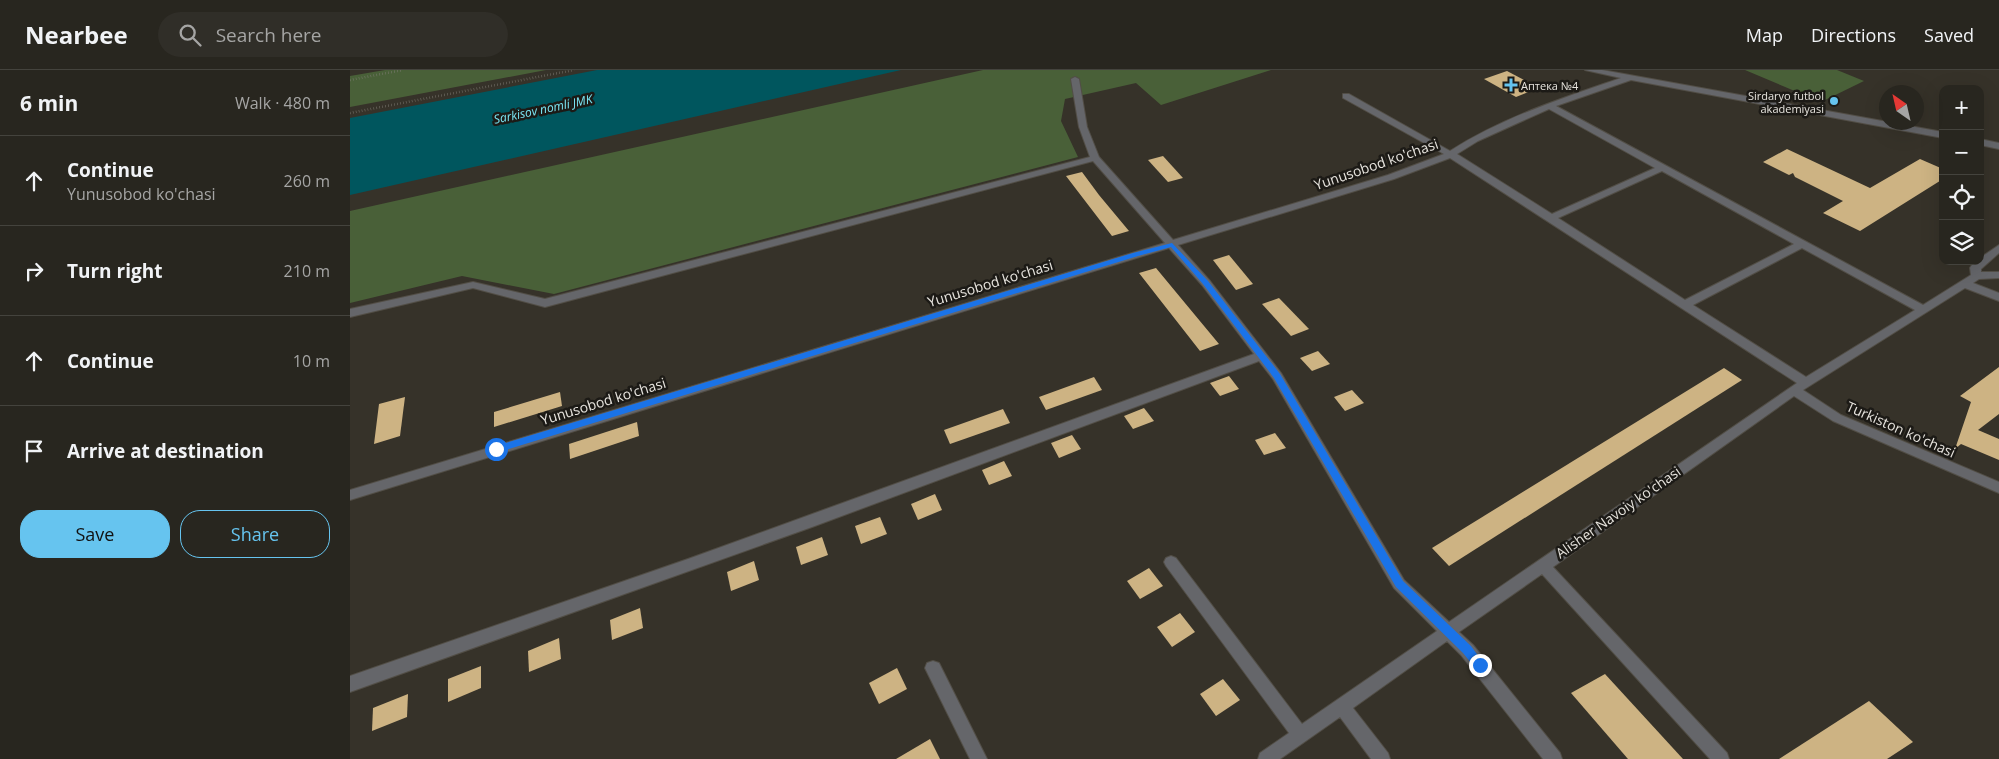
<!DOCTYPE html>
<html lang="en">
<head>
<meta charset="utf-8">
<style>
  body { margin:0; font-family:"Open Sans",sans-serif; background:#302e28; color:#f1f3f6 }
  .controls { position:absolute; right:15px; top:15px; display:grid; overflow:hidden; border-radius:10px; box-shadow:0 5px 20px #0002 }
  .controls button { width:45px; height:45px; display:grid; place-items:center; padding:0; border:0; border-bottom:1px solid #44433d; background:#28261f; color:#f1f3f6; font:25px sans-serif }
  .compass { position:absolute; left:1529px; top:15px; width:45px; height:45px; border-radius:50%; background:#28261f; box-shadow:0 5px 20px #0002; rotate:326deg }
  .stop { position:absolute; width:15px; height:15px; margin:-11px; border:4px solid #1a73e8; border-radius:50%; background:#fff }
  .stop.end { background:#1a73e8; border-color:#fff; box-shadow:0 1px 5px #0008 }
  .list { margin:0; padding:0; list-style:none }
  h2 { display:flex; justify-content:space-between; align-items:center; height:65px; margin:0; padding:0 20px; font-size:21px }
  h2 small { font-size:16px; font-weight:400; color:#a5a5a4 }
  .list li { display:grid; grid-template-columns:32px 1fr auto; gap:15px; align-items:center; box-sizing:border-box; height:90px; padding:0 20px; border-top:1px solid #44433d }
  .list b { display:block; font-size:19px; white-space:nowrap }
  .list p { margin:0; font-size:16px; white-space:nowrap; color:#a5a5a4 }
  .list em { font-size:16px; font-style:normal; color:#a5a5a4 }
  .actions { display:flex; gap:10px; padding:15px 20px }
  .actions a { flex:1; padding:11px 0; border:1px solid #66c4ef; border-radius:20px; text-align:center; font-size:18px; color:#66c4ef }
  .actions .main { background:#66c4ef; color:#111 }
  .icon { flex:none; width:28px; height:28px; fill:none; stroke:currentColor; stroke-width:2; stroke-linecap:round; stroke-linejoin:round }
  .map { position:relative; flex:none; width:1649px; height:689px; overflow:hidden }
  header { display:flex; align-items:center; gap:30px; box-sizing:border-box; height:70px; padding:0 25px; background:#28261f; border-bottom:1px solid #44433d }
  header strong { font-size:24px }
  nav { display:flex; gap:28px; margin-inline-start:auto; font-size:18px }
  .search { width:350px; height:45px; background:#302e28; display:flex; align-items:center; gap:12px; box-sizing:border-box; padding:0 18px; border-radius:28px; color:#a5a5a4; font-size:19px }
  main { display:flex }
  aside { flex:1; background:#28261f }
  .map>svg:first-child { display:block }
</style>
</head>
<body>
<header>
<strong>Nearbee</strong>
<div class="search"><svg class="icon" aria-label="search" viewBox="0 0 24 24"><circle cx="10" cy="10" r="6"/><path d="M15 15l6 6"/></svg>Search here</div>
<nav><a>Map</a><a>Directions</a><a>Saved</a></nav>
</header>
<main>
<aside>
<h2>6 min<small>Walk · 480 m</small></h2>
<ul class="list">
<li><svg class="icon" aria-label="ahead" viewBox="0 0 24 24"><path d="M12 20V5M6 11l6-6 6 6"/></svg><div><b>Continue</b><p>Yunusobod ko'chasi</p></div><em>260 m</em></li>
<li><svg class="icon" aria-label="right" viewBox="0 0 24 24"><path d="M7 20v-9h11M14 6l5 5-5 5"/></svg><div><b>Turn right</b></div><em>210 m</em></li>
<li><svg class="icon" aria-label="ahead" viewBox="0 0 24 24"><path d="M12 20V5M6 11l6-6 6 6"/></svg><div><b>Continue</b></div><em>10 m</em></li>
<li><svg class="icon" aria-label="arrive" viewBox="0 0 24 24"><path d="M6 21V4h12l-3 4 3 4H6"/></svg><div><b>Arrive at destination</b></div></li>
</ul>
<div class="actions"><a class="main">Save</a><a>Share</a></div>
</aside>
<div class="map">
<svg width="1649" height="689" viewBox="0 0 1649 689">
  <rect width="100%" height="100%" fill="#363229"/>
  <g fill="#496038">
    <polygon points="35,0 196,0 0,37 0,6"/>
    <polygon points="633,0 921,0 811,35 786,13 715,29 711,51 728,87 204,224 112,206 0,233 0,141"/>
    <polygon points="1395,0 1487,0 1514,11 1471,32"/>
  </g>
  <polygon fill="#00565e" points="247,0 551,0 0,125 0,48"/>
  <g fill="#cdb383">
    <polygon points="1157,1 1189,18 1166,27 1134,9"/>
    <polygon points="1437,79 1520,118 1570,89 1593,99 1593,109 1510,161 1473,143 1493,131 1445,107 1443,103 1439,105 1413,92"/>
    <polygon points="813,86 833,108 818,112 798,90"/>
    <polygon points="732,102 749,125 779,161 762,166 716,106"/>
    <polygon points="879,185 903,214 886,220 863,190"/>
    <polygon points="806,198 830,227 869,274 850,281 789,203"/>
    <polygon points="929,228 959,259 941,266 912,234"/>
    <polygon points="968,281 980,294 962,301 950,288"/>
    <polygon points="1649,297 1649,344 1628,360 1649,369 1649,390 1611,374 1605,379 1621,332 1610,326"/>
    <polygon points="1374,298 1392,310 1099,496 1082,478"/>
    <polygon points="879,306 889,319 870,326 860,313"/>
    <polygon points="744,307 752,320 696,340 689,327"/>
    <polygon points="1002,320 1014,333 995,341 984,327"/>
    <polygon points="210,322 212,336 144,357 144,342"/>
    <polygon points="55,327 50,366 24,374 29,334"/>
    <polygon points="794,338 804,351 783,359 774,346"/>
    <polygon points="653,339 660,353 600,374 594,360"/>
    <polygon points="287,352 289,366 220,389 219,374"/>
    <polygon points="925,363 936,378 914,385 905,370"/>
    <polygon points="722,365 731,379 709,388 701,373"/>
    <polygon points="654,391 662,406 639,415 632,400"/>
    <polygon points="585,424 592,440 568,450 561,434"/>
    <polygon points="530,447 537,464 511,474 505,456"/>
    <polygon points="472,467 478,485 451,495 446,477"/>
    <polygon points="404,491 409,510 381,521 377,502"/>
    <polygon points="799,498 813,516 790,529 777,511"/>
    <polygon points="290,538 293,558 262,570 260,550"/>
    <polygon points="830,543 845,562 822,577 807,557"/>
    <polygon points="209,568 211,589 179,602 178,581"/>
    <polygon points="131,596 131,618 98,632 98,609"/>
    <polygon points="547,598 557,619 529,634 519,613"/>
    <polygon points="1255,604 1333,689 1278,689 1221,623"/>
    <polygon points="873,609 890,630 866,646 850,624"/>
    <polygon points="58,624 57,647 22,661 23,638"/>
    <polygon points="1519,631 1563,672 1537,689 1429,689"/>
    <polygon points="580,669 590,689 546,689"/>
  </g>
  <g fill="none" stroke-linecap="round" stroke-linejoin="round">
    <g stroke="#524e46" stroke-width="2">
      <g id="minor">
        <path d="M1235 0H1252L1593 62V68L1281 10 1206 36 1573 235 1621 205 1620 198C1622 194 1626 191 1630 191V188L1649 175V183L1631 199V202H1649V208L1629 209 1623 213 1649 223V231L1615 218 1453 320 1491 345 1649 412V423L1483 351 1444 326 1203 497 1377 683 1379 689H1360L1192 504 1109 562 1123 575 1210 683 1212 689H1193L1111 585 1097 571 1003 638 1038 683 1040 689H1021L990 647 930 689H908L910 683 939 663 816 496 814 492 816 488 821 486 826 488 952 654 1087 561 1044 518 923 309 909 291 462 457 0 622V606L338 489 904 284 852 215 819 178 0 430V420L815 173 743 91 195 237 123 218 0 247V239L123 212 195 229 740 87 729 57 721 9 725 7 729 9 737 57 749 87 823 170 1038 105 1094 84 993 28V24H999L1100 81C1153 47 1213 28 1271 8ZM1199 39 1305 98 1202 144 1107 84 1128 71ZM1100 88 1447 313 1099 552 1054 510 931 303 860 211 828 175 1044 109ZM1312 101 1444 174 1335 230 1208 148ZM1452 178 1565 240 1456 307 1343 235Z"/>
        <polygon points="1630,69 1649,73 1649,79 1630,75"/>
        <polygon points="583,591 589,593 637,689 620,689 575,598 577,593"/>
      </g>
    </g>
    <g stroke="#7f7c74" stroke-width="2.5" stroke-dasharray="0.5 2.5" stroke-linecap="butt">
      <polyline points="0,10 53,0"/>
      <polyline points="0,43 224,0"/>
    </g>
    <use href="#minor" fill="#65666a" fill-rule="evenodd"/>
  </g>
  <polygon fill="#1a73e8" points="822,173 858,211 930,304 1053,511 1121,576 1135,595 1133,599 1126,599 1113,583 1046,517 924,308 853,214 821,177 788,186 146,383 142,379 146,376 783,183"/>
  <g fill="#66c4ef" stroke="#1c1a16" stroke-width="2">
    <path d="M1158.5 7.5h5v5h5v5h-5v5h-5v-5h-5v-5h5z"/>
    <circle cx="1484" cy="31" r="5"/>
  </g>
  <g text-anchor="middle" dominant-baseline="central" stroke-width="5" stroke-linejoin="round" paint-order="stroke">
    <g font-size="11" fill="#e7e4de" stroke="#1c1a16" text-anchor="start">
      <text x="1171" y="15">Аптека №4</text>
      <text x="1474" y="25" text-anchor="end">Sirdaryo futbol<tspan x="1474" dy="13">akademiyasi</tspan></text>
    </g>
    <g font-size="12" font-style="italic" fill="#7be6f4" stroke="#1c1a16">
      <text transform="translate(193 39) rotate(-12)">Sarkisov nomli JMK</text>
    </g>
    <g font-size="14" fill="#e7e4de" stroke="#1c1a16">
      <text transform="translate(1026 94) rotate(-19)">Yunusobod ko'chasi</text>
      <text transform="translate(640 213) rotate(-17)">Yunusobod ko'chasi</text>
      <text transform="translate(253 331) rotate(-17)">Yunusobod ko'chasi</text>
      <text transform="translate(1551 359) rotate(24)">Turkiston ko'chasi</text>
      <text transform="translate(1268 442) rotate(-35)">Alisher Navoiy ko'chasi</text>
    </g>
  </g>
</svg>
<div class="controls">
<button>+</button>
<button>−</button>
<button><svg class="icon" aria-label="locate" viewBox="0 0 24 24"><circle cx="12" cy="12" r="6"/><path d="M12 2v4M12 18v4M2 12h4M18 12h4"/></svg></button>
<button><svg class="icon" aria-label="layers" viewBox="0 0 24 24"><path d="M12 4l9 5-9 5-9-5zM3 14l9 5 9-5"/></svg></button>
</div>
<svg class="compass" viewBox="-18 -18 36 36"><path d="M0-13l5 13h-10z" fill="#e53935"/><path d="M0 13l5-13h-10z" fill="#a5a5a4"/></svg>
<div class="stop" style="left:146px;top:379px"></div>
<div class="stop end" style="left:1130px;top:595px"></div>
</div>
</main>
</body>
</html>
